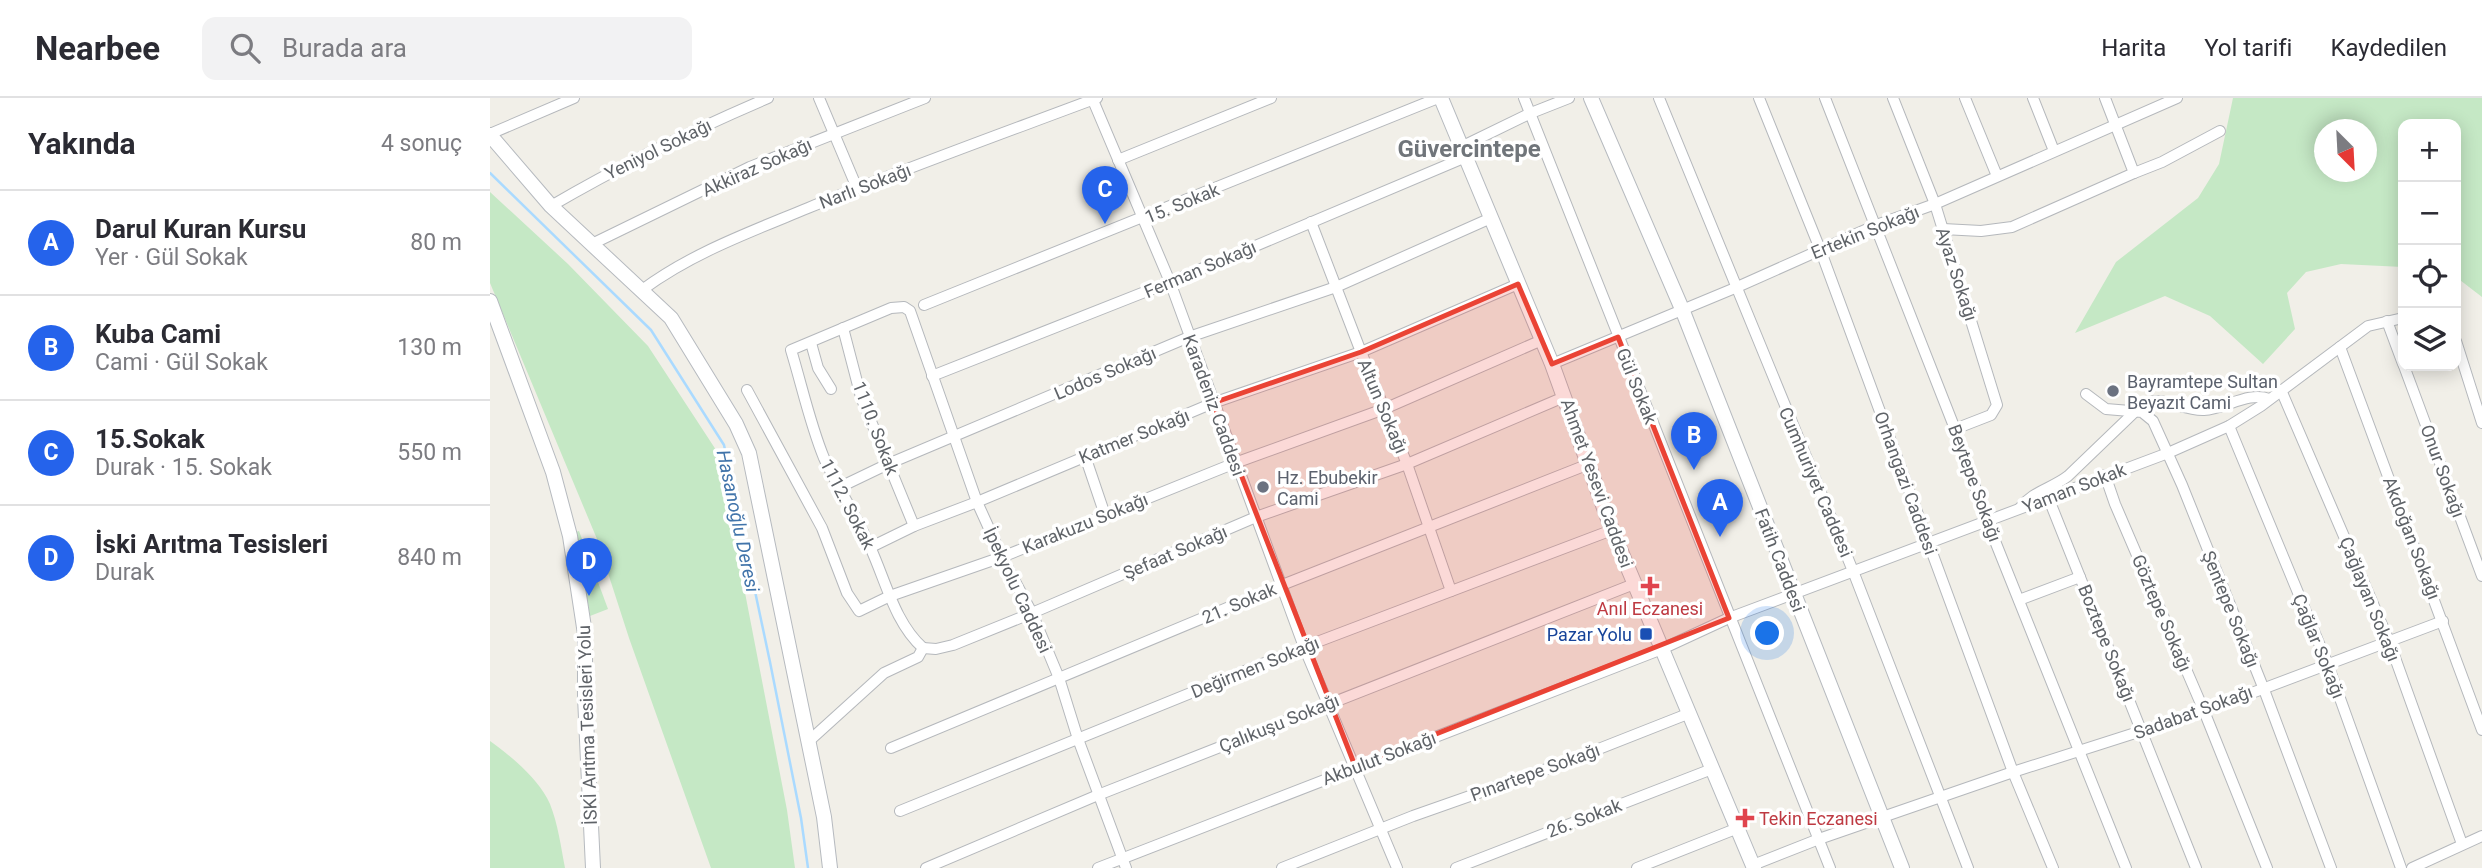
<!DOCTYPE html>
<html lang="tr">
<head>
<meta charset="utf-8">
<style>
  body { margin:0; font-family:Roboto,sans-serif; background:#f2f2f3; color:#2b2b33 }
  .controls { position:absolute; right:21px; top:21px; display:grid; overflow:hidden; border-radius:14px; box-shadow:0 4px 18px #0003 }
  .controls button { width:63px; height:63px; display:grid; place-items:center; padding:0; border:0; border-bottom:2px solid #e1e1e2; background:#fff; color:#2b2b33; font:35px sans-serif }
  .compass { position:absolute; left:1824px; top:21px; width:63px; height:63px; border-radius:50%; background:#fff; box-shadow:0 4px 18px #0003; rotate:156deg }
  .you { position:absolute; left:1278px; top:536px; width:24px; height:24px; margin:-18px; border:5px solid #fff; border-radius:50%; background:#1a73e8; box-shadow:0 0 0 10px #1a73e833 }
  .badge { display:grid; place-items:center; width:46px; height:46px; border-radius:50%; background:#2563eb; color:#fff; font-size:23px; font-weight:700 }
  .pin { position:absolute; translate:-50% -58px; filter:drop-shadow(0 2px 4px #0008) }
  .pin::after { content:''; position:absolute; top:37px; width:24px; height:21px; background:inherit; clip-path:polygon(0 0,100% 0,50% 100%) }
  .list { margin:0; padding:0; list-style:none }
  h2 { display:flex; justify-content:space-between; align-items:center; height:91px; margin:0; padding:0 28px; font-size:30px }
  h2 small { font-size:23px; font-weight:400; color:#7c7c81 }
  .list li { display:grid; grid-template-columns:46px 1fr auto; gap:21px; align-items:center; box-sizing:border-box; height:105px; padding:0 28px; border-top:2px solid #e1e1e2 }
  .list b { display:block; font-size:26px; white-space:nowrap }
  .list p { margin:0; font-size:23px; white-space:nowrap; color:#7c7c81 }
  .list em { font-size:23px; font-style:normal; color:#7c7c81 }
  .icon { flex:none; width:38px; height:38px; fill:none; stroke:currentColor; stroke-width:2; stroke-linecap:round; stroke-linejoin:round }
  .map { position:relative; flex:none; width:1992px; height:770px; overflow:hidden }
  header { display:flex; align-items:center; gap:42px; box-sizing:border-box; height:98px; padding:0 35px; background:#fff; border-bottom:2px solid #e1e1e2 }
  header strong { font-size:33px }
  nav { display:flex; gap:38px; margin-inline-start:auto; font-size:24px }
  .search { width:490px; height:63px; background:#f2f2f3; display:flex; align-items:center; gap:18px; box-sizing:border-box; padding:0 24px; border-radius:14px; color:#7c7c81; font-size:26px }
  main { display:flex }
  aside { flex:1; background:#fff }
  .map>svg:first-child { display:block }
</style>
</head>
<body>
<header>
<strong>Nearbee</strong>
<div class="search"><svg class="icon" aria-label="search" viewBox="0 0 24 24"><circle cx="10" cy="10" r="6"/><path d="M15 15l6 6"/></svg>Burada ara</div>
<nav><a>Harita</a><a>Yol tarifi</a><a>Kaydedilen</a></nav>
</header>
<main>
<aside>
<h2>Yakında<small>4 sonuç</small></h2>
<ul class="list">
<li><span class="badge">A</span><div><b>Darul Kuran Kursu</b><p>Yer · Gül Sokak</p></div><em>80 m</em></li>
<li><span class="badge">B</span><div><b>Kuba Cami</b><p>Cami · Gül Sokak</p></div><em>130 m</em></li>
<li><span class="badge">C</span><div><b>15.Sokak</b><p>Durak · 15. Sokak</p></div><em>550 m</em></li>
<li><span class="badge">D</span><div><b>İski Arıtma Tesisleri</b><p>Durak</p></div><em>840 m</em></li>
</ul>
</aside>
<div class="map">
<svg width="1992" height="770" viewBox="0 0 1992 770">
  <rect width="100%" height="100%" fill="#f1efe8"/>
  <g fill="#c5e8c5" fill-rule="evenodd">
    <path d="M1743 0H1992V199L1966 179V26H1913V169L1851 166 1816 174 1797 195 1805 231 1773 266 1720 218 1675 198 1585 235 1626 164 1708 100 1729 66ZM1834 32H1876V74H1834Z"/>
    <polygon points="0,94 78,166 158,248 228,355 297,712 305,770 221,770 139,540 107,441 0,185"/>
    <polygon points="89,433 118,511 100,518 86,434"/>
    <path d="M0 643C21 658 49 681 60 706 68 726 71 749 75 770H0Z"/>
  </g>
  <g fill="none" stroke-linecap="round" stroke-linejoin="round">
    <polyline stroke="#aadaff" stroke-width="2.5" points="0,75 161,232 234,347 280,564 311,720 318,770"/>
    <g stroke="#b5b8bc" stroke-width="12">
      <g id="street">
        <polyline points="329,0 367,90"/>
        <polyline points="602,0 680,184 814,549 907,770"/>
        <polyline points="1034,0 1340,770"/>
        <polyline points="1169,0 1363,473 1478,770"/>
        <polyline points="1269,0 1330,151 1523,674 1563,770"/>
        <polyline points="1335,0 1465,331 1497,423 1636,770"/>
        <polyline points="1403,0 1445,106 1507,307 1501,317 1465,331"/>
        <polyline points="1475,0 1507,78"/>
        <polyline points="1543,0 1564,53"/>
        <polyline points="0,36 84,0"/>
        <polyline points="971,49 1041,15 1079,0"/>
        <polyline points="628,62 781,0"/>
        <polyline points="1644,75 1672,64 1730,33"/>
        <path d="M61 108C131 67 203 32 278 0"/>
        <polyline points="821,124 871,254 917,366 961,493"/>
        <polyline points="1453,131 1491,133 1522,129 1644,75 1615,0"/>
        <polyline points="102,146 260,69 435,0"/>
        <path d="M152 192C202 155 260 134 318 110 414 71 511 36 607 0"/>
        <polyline points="434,207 948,0"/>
        <polyline points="1897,223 1913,266"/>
        <polyline points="353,230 371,299 424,428"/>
        <polyline points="1966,243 1992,325"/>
        <polyline points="321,245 328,270 341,291"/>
        <polyline points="1850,249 1992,632"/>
        <polyline points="1062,266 1245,190 1384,128 1445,106 1687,0"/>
        <polyline points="1914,268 1992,478"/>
        <polyline points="442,278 680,184 976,59"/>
        <polyline points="257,292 332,430 357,495 369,513 400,498 512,459 745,365 894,311 1052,242"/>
        <polyline points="1791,292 1899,543 1972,746"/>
        <polyline points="1596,296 1616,311 1652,314 1663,323 1692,387 1773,589 1841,770"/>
        <polyline points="1739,328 1838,567 1911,770"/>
        <polyline points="595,358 615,417"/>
        <polyline points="1615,377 1625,406 1714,613 1777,770"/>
        <polyline points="348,390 398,366 699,239 846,189 1001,120"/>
        <polyline points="1558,399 1706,770"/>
        <path d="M1530 410C1543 393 1561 391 1578 378L1654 305C1675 298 1693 313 1714 312 1735 311 1759 293 1779 301"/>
        <polyline points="381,449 424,428 487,404 723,305 871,254 1028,186"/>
        <polyline points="1529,502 1590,479"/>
        <path d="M433 550C405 525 396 484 381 451 368 420 348 391 334 360 320 326 312 288 301 252L401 210 414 209 420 213 487 404 512 459 542 515 569 580 588 641 636 770"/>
        <polyline points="433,550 446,551 463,547 542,515 766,419 917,366 1074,299"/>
        <polyline points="319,643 394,575 428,559 433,550"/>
        <polyline points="401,650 792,487 1099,366"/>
        <polyline points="410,713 814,549 1122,432"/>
        <polyline points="1263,767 1329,741 1523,674 1714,613 1953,523"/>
        <polyline points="436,770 608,697 1144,486"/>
        <polyline points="608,770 1172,551 1239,520 1678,355 1739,328 1771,308 1878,228 1913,220"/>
        <polyline points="792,770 923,718 1068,667 1200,615"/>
        <polyline points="966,770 1222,671"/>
        <polyline points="1147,770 1248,730"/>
        <polyline points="1922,770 1992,738"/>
      </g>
    </g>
    <g stroke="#b6babf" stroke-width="16">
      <g id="secondary">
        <polyline points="951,0 1062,266 1122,432 1264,770"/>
        <polyline points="1101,0 1192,211 1412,770"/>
        <polyline points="0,37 61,108 181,220 246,326 259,355 334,719 340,770"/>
        <polyline points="0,203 63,374 80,438 95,536 95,599 103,770"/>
      </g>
    </g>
    <use href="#street" stroke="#fff" stroke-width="10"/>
    <use href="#secondary" stroke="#fff" stroke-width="14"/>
  </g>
  <path fill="#ea4335" fill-opacity="0.2" stroke="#ea4335" stroke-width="5" stroke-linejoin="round" d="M1028 186 1062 266 1128 239 1239 520 865 668 723 305 871 254Z"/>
  <g fill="#6b7280" stroke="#fff" stroke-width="2.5">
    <circle cx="1623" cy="293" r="7"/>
    <circle cx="773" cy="389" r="7"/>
  </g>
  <g fill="#e0444e" stroke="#fff" stroke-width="2.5">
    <path d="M1156.5 477.5h7v7h7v7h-7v7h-7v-7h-7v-7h7z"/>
    <path d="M1251.5 709.5h7v7h7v7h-7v7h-7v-7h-7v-7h7z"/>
  </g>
  <rect fill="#1a4fb4" stroke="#fff" stroke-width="2.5" x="1149" y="529" width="14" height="14" rx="3.5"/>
  <g text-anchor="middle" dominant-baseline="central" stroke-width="7" stroke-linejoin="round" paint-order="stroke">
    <g font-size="18" fill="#5f6368" stroke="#fff">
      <text transform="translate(168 51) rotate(-26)">Yeniyol Sokağı</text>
      <text transform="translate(267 69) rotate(-24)">Akkiraz Sokağı</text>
      <text transform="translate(375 88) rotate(-21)">Narlı Sokağı</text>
      <text transform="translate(692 105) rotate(-22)">15. Sokak</text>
      <text transform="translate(1375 134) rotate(-22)">Ertekin Sokağı</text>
      <text transform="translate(710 171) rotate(-23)">Ferman Sokağı</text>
      <text transform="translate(1467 176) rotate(72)">Ayaz Sokağı</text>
      <text transform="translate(615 275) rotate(-23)">Lodos Sokağı</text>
      <text transform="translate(1147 288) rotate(68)">Gül Sokak</text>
      <text transform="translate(724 307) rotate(70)">Karadeniz Caddesi</text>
      <text transform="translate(893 308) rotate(67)">Altun Sokağı</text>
      <text transform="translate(386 330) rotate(69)">1110. Sokak</text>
      <text transform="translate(644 338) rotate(-22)">Katmer Sokağı</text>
      <text transform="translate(1953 373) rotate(70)">Onur Sokağı</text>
      <text transform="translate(1326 384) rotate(67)">Cumhuriyet Caddesi</text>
      <text transform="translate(1107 385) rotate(70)">Ahmet Yesevi Caddesi</text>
      <text transform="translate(1416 385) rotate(70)">Orhangazi Caddesi</text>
      <text transform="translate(1485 385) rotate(70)">Beytepe Sokağı</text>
      <text transform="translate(1584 390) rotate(-21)">Yaman Sokak</text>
      <text transform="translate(358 406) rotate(63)">1112. Sokak</text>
      <text transform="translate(595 425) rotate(-22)">Karakuzu Sokağı</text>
      <text transform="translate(1922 440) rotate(69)">Akdoğan Sokağı</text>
      <text transform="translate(685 454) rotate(-23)">Şefaat Sokağı</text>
      <text transform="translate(1290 462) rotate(69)">Fatih Caddesi</text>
      <text transform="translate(528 492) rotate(65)">İpekyolu Caddesi</text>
      <text transform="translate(1880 501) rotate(68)">Çağlayan Sokağı</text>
      <text transform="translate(749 505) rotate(-23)">21. Sokak</text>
      <text transform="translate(1741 511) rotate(68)">Şentepe Sokağı</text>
      <text transform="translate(1672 515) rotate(67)">Göztepe Sokağı</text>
      <text transform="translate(1617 545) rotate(68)">Boztepe Sokağı</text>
      <text transform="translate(1829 548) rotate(68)">Çağlar Sokağı</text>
      <text transform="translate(765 569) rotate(-22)">Değirmen Sokağı</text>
      <text transform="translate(1703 614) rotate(-20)">Sadabat Sokağı</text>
      <text transform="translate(789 625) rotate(-22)">Çalıkuşu Sokağı</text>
      <text transform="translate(97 627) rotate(-92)">İSKİ Arıtma Tesisleri Yolu</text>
      <text transform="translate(889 660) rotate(-21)">Akbulut Sokağı</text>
      <text transform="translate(1045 674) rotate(-20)">Pınartepe Sokağı</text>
      <text transform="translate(1094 720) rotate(-21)">26. Sokak</text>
    </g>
    <g font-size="18" fill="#5b616d" stroke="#fff" text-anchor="start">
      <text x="1637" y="283">Bayramtepe Sultan<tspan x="1637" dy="21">Beyazıt Cami</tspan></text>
      <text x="787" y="379">Hz. Ebubekir<tspan x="787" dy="21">Cami</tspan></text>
    </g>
    <g font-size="18" fill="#be3a42" stroke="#fff">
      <text x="1160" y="510">Anıl Eczanesi</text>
      <text x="1269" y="720" text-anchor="start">Tekin Eczanesi</text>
    </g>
    <g font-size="18" fill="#164399" stroke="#fff" text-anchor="end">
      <text x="1142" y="536">Pazar Yolu</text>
    </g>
    <g font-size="19" font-style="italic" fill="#4174aa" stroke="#fff">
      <text transform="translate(248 423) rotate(78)">Hasanoğlu Deresi</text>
    </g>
    <g font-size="24" font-weight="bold" fill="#70757a" stroke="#fff">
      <text x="979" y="51">Güvercintepe</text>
    </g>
  </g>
</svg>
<div class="controls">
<button>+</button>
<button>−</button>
<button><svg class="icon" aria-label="locate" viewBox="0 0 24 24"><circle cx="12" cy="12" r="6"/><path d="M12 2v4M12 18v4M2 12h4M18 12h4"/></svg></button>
<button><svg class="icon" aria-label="layers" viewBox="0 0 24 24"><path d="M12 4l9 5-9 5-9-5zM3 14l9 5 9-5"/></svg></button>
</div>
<svg class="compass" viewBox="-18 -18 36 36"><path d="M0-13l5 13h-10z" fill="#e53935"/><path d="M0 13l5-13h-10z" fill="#7c7c81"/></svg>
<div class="you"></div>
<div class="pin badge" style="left:1230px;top:439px">A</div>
<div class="pin badge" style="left:1204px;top:372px">B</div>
<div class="pin badge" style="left:615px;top:126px">C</div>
<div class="pin badge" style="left:99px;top:498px">D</div>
</div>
</main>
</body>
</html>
